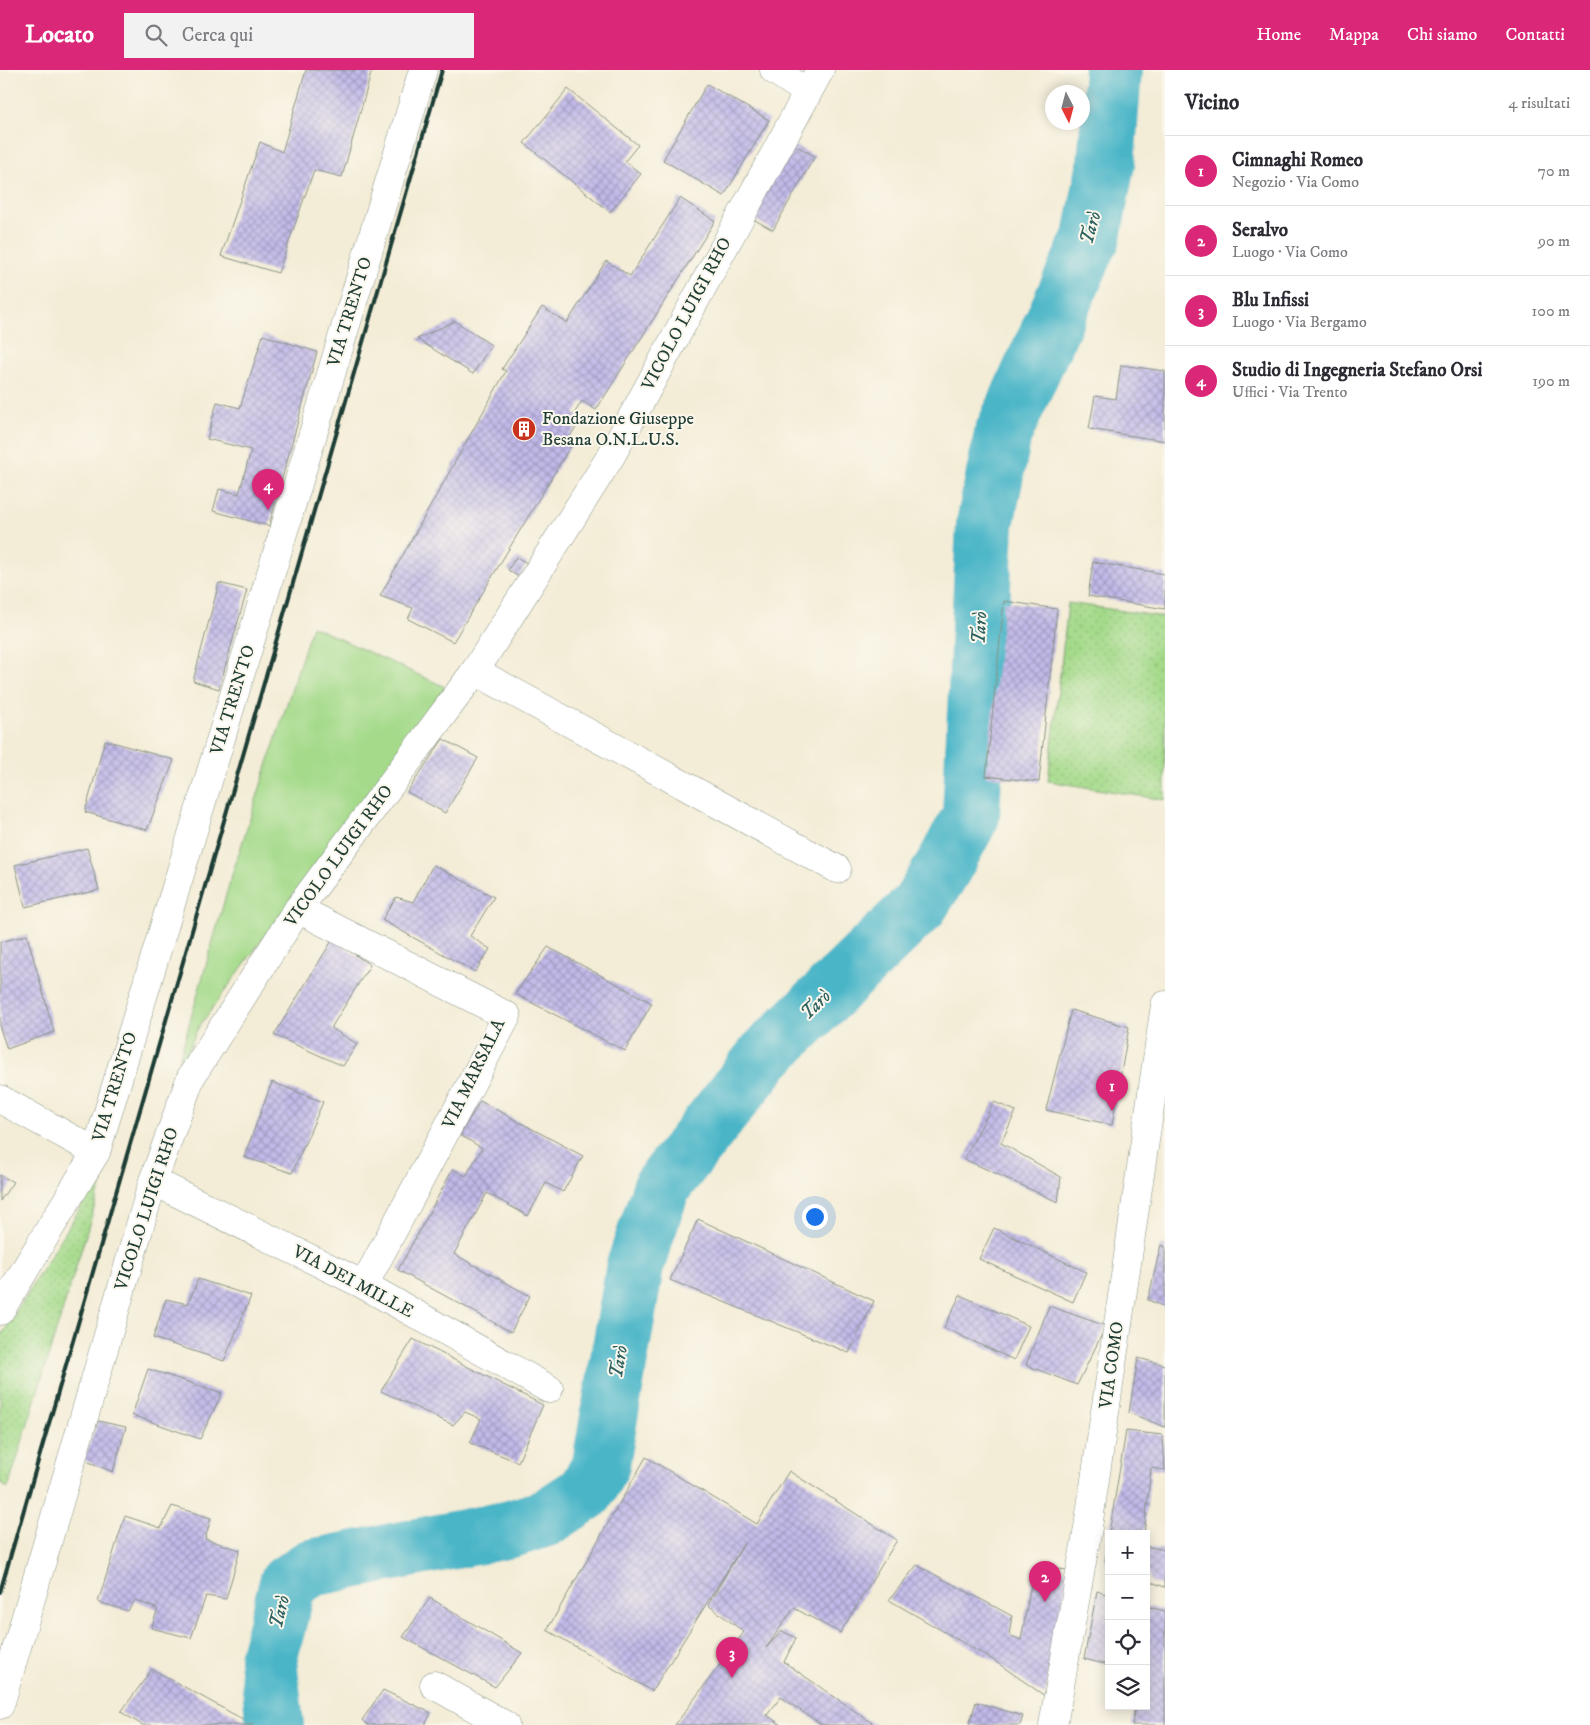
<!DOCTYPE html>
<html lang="it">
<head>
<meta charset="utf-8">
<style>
  body { margin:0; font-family:"IM FELL DW Pica",serif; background:#f2f2f3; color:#2b2b33 }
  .controls { position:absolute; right:15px; bottom:15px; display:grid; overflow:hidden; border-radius:0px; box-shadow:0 2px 12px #0003 }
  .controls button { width:45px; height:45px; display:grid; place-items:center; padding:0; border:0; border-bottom:1px solid #e1e1e2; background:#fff; color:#2b2b33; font:25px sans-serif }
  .compass { position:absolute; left:1045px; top:15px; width:45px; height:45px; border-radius:50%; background:#fff; box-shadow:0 2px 12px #0003; rotate:174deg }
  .you { position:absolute; left:814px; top:1146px; width:18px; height:18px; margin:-12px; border:4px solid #fff; border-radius:50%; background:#1a73e8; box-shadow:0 0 0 8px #1a73e833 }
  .badge { display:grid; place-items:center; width:32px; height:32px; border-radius:50%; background:#db2777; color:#fff; font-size:16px; font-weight:700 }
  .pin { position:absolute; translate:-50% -41px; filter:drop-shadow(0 1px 2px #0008) }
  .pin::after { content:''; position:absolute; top:26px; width:18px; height:15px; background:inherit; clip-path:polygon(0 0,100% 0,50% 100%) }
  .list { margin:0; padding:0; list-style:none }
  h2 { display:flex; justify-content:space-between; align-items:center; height:65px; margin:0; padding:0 20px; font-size:21px }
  h2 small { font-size:16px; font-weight:400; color:#7c7c81 }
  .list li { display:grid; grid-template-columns:32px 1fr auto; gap:15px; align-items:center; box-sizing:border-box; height:70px; padding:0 20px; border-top:1px solid #e1e1e2 }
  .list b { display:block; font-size:19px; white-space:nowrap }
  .list p { margin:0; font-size:16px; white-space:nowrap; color:#7c7c81 }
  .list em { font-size:16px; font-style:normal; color:#7c7c81 }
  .icon { flex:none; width:28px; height:28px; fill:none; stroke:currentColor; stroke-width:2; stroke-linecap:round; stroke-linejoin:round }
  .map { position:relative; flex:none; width:1165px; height:1655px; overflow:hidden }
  header { display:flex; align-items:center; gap:30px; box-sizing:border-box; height:70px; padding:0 25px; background:#db2777; color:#fff }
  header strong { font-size:24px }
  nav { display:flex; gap:28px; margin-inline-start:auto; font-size:18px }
  .search { width:350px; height:45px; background:#f2f2f3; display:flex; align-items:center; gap:12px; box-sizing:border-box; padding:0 18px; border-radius:0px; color:#7c7c81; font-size:19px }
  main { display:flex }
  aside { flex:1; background:#fff }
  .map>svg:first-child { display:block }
</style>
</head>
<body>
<header>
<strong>Locato</strong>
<div class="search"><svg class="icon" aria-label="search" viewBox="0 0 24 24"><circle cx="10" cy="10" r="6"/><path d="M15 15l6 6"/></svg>Cerca qui</div>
<nav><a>Home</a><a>Mappa</a><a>Chi siamo</a><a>Contatti</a></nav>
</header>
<main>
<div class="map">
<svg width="1165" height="1655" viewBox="0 0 1165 1655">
  <defs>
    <pattern id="grass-dots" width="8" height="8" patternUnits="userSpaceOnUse" patternTransform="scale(1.25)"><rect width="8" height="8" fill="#a4da8a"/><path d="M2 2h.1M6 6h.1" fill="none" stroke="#8dbc78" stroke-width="1.8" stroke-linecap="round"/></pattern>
    <pattern id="building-cross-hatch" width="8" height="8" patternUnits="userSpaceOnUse" patternTransform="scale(1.25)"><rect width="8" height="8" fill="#c2bae9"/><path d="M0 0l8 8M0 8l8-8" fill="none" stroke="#9d98be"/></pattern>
  </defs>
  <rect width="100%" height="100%" fill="#fbf7ec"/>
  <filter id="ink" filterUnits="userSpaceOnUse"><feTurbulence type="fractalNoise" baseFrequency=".02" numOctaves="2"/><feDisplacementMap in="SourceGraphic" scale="10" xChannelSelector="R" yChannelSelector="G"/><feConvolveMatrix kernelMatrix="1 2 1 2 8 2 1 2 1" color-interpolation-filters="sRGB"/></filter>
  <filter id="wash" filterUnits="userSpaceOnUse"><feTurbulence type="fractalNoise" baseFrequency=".0096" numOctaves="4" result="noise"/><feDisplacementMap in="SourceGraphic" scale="20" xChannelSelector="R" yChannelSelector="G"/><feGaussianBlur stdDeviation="1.12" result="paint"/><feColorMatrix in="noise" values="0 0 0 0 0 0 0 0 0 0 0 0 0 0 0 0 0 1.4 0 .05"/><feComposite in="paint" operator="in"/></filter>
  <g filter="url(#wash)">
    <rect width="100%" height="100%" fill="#f3ecd6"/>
    <g fill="url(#grass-dots)" stroke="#628c5f">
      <polygon points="1068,533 1165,547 1165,730 1048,711"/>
      <polygon points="108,1093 8,1418 0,1414 0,1268"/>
    </g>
    <polygon fill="#a4da8a" stroke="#628c5f" points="312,556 445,617 198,958 171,1018 230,811"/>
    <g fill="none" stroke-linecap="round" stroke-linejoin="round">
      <polyline stroke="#4ab5c7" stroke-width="58" points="275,1655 268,1590 288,1513 311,1498 511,1459 546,1448 586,1422 601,1394 635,1196 662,1116 765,986 919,836 943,798 971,746 985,454 1003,364 1092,166 1106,94 1113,0"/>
    </g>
    <g id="blocks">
      <g fill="url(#building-cross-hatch)">
        <polygon points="306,0 372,0 342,107 314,100 278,203 221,186 260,72 282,82"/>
        <polygon points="707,14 769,50 724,126 663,90"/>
        <polygon points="568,19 638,75 625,91 641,104 610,142 524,73"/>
        <polygon points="783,69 815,86 773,160 742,143"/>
        <polygon points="680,128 715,151 596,340 582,331 574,344 582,349 568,369 573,372 453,572 408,549 413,538 380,526 506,301 502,299 542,237 567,253 606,191 630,206"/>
        <polygon points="455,251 491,275 473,304 417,269"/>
        <polygon points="263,265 317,282 269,456 213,441 219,419 239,424 251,380 207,369 217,332 240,338"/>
        <polygon points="1121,295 1165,301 1165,371 1089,359 1095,326 1116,329"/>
        <polygon points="516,487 527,493 519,507 508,500"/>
        <polygon points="1093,492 1165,504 1165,539 1088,526"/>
        <polygon points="219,513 247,520 219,619 193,611"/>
        <polygon points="1004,531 1057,539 1039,712 986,706"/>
        <polygon points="443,669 478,688 445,743 407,722"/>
        <polygon points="105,670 174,690 147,760 85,742"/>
        <polygon points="87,778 99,820 25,837 15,795"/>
        <polygon points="433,795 494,827 470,866 490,879 475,902 382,850 396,827 413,832"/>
        <polygon points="27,865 54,962 7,979 0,958 0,872"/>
        <polygon points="333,869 370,895 331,958 357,974 343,996 274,965"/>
        <polygon points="548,877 652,933 625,981 515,924"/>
        <polygon points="1071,940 1129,957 1112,1055 1046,1040"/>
        <polygon points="272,1012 323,1032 292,1103 244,1087"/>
        <polygon points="480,1031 583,1086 563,1122 546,1113 528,1146 487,1123 454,1184 530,1226 511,1262 398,1200 453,1099 466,1106 482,1078 460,1065"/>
        <polygon points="994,1032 1016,1041 1001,1073 1061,1107 1058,1132 964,1089"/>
        <polygon points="0,1105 13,1112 0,1131"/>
        <polygon points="698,1149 874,1231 849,1283 670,1210"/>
        <polygon points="994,1158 1086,1202 1073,1232 979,1189"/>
        <polygon points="1161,1175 1165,1176 1165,1237 1148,1230"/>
        <polygon points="198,1209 251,1226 224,1291 153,1268 166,1229 188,1234"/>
        <polygon points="960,1225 1029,1256 1014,1290 944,1258"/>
        <polygon points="1049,1236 1106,1256 1077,1315 1026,1295"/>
        <polygon points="413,1269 543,1335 518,1392 470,1373 481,1349 465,1342 453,1355 381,1321"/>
        <polygon points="1138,1288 1165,1295 1165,1357 1129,1343"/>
        <polygon points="148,1299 222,1323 200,1369 132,1345"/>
        <polygon points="98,1351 126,1357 113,1402 84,1390"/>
        <polygon points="1126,1361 1163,1365 1165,1400 1151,1398 1144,1464 1109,1464"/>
        <polygon points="646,1387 757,1454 789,1401 897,1470 840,1563 794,1538 766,1578 782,1561 796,1568 784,1592 875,1655 822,1655 781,1627 767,1645 781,1655 675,1655 744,1562 708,1535 745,1472 652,1621 547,1560"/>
        <polygon points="172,1436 211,1448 205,1469 240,1480 226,1529 206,1526 191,1568 151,1558 158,1539 135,1530 128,1541 98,1532 125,1446 161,1458"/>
        <polygon points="1108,1475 1109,1475 1109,1492 1105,1491"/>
        <polygon points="1146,1476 1165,1480 1165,1517 1151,1512 1146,1498"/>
        <polygon points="917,1495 1012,1546 1009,1565 1021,1570 1034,1497 1069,1500 1045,1626 993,1590 889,1530"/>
        <polygon points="1097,1521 1109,1525 1109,1595 1084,1589"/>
        <polygon points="430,1528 522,1583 495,1617 403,1567"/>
        <polygon points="1146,1536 1165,1541 1165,1655 1132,1655 1135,1636 1146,1636"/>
        <polygon points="152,1599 253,1655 142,1655 121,1642"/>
        <polygon points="383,1620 431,1643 425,1655 368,1655 362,1650"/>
        <polygon points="976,1632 1023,1646 1020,1655 969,1655"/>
      </g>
    </g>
  </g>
  <g filter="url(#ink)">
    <use href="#blocks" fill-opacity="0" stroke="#899485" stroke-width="1"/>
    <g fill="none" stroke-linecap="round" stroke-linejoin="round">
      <g stroke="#899485" stroke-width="29">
        <g id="minor">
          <polyline points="774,0 807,22"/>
          <polyline points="475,601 837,799"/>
          <polyline points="298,839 507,946 364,1215"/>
          <polyline points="0,1029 96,1082"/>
          <polyline points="153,1111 364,1215 549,1319"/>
          <polyline points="0,1241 96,1082 423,0"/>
          <polyline points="434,1615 505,1655"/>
          <polyline points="0,1635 153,1111 191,1007 298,839 475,601 611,386 820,0"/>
          <polyline points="1053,1655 1087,1464 1165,935"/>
        </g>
      </g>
      <use href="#minor" stroke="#fff" stroke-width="28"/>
      <polyline stroke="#1f3d34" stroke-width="4" points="0,1522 442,0"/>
    </g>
  </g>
  <defs>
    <g id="building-disc" transform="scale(1.25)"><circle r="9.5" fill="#c8321e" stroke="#fbf7ec"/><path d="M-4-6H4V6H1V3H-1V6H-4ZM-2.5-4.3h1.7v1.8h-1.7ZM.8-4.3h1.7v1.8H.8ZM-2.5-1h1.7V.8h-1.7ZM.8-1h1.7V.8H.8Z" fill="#fff"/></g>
  </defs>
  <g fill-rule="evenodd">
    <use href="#building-disc" x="524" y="359"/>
  </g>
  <g text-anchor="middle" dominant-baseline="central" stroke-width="4" stroke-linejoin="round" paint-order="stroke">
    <g font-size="18" fill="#1f3d34" stroke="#fbf7ec">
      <text transform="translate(350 242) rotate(-73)">VIA TRENTO</text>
      <text transform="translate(687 244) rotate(-62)">VICOLO LUIGI RHO</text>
      <text transform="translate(233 630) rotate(-73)">VIA TRENTO</text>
      <text transform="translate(339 786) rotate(-54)">VICOLO LUIGI RHO</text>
      <text transform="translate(474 1004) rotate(-64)">VIA MARSALA</text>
      <text transform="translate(115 1017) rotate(-73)">VIA TRENTO</text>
      <text transform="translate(147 1139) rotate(-72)">VICOLO LUIGI RHO</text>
      <text transform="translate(353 1212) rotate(28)">VIA DEI MILLE</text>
      <text transform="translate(1112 1295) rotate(-82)">VIA COMO</text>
    </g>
    <g font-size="18" fill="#1f3d34" stroke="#fbf7ec" text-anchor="start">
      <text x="542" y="349">Fondazione Giuseppe<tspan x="542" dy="21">Besana O.N.L.U.S.</tspan></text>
    </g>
    <g font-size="19" font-style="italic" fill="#2c6160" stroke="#fbf7ec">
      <text transform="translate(1091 158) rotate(-74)">Tarò</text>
      <text transform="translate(980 558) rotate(-87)">Tarò</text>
      <text transform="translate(816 935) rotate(-44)">Tarò</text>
      <text transform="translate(619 1292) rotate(-80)">Tarò</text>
      <text transform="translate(280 1542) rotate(-76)">Tarò</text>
    </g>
  </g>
</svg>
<div class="controls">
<button>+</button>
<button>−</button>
<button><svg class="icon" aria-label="locate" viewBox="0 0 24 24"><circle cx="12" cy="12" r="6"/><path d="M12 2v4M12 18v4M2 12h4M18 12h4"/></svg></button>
<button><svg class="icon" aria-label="layers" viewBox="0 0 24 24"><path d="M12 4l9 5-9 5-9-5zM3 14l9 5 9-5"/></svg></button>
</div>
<svg class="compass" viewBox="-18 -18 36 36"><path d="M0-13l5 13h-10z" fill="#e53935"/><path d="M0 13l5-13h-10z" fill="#7c7c81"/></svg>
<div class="you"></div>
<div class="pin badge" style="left:1112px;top:1041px">1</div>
<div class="pin badge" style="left:1045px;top:1532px">2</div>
<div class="pin badge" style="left:732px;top:1608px">3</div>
<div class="pin badge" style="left:268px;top:440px">4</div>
</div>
<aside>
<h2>Vicino<small>4 risultati</small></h2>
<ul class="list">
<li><span class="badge">1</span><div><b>Cimnaghi Romeo</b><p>Negozio · Via Como</p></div><em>70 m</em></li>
<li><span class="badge">2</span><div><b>Seralvo</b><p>Luogo · Via Como</p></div><em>90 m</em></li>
<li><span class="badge">3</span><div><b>Blu Infissi</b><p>Luogo · Via Bergamo</p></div><em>100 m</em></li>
<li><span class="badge">4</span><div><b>Studio di Ingegneria Stefano Orsi</b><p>Uffici · Via Trento</p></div><em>190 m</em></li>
</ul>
</aside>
</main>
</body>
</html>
